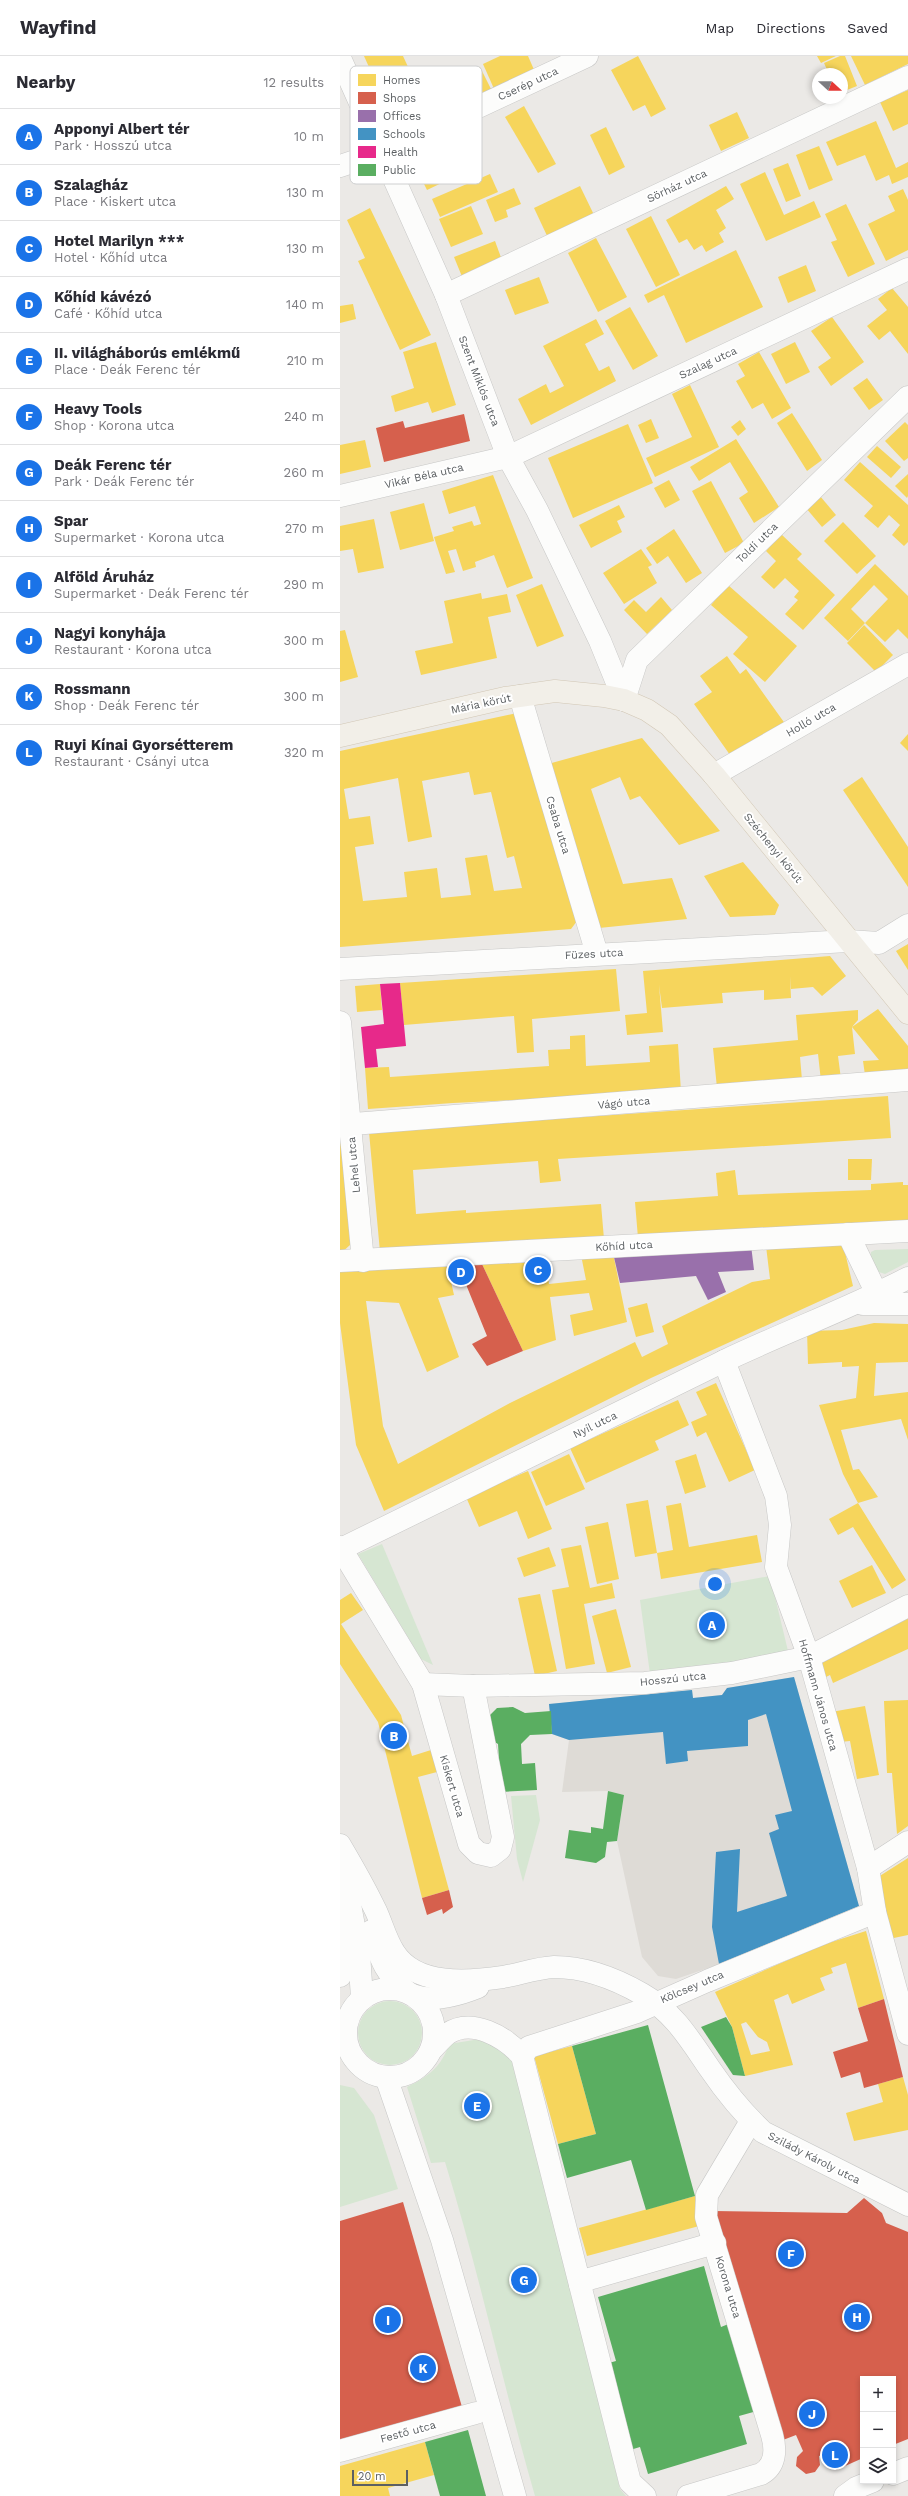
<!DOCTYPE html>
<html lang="en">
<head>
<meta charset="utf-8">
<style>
  body { margin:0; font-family:"Work Sans",sans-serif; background:#f7f7f7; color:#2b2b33 }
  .controls { position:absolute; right:12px; bottom:12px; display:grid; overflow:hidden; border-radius:0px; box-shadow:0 2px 6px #0003 }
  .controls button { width:36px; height:36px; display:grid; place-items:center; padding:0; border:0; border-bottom:1px solid #e1e1e2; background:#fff; color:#2b2b33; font:20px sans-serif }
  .compass { position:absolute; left:472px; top:12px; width:36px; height:36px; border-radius:50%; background:#fff; box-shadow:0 2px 6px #0003; rotate:111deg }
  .scale { position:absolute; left:12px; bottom:10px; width:56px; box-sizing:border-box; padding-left:4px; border:2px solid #5c6063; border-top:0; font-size:11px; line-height:14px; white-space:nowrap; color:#5c6063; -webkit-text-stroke:3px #fff; paint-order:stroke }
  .you { position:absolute; left:375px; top:1528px; width:14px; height:14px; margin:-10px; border:3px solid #fff; border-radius:50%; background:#1a73e8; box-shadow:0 0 0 6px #1a73e833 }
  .badge { display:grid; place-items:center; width:26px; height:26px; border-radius:50%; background:#1a73e8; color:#fff; font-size:13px; font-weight:700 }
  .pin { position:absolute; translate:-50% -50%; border:2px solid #fff; box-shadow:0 1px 4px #0006 }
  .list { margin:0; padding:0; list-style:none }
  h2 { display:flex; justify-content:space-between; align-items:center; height:52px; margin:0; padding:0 16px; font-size:17px }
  h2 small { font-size:13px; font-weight:400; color:#7c7c81 }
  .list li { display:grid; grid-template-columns:26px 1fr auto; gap:12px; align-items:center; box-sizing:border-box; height:56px; padding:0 16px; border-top:1px solid #e1e1e2 }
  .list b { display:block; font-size:15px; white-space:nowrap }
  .list p { margin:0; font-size:13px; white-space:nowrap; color:#7c7c81 }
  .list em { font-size:13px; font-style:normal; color:#7c7c81 }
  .icon { flex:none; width:22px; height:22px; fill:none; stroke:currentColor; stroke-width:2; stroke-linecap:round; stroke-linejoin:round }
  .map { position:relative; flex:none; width:568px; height:2440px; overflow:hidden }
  header { display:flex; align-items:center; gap:24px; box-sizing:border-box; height:56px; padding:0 20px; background:#fff; border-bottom:1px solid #e1e1e2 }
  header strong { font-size:19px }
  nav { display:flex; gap:22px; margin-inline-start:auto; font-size:14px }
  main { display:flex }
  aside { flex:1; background:#fff }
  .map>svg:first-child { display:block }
</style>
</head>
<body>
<header>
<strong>Wayfind</strong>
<nav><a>Map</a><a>Directions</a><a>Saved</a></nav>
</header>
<main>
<aside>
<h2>Nearby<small>12 results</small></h2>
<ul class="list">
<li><span class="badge">A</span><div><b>Apponyi Albert tér</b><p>Park · Hosszú utca</p></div><em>10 m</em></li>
<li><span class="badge">B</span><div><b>Szalagház</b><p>Place · Kiskert utca</p></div><em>130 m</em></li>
<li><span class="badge">C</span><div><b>Hotel Marilyn ***</b><p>Hotel · Kőhíd utca</p></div><em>130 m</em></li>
<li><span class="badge">D</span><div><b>Kőhíd kávézó</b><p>Café · Kőhíd utca</p></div><em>140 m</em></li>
<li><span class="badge">E</span><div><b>II. világháborús emlékmű</b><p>Place · Deák Ferenc tér</p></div><em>210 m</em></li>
<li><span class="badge">F</span><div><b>Heavy Tools</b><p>Shop · Korona utca</p></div><em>240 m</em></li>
<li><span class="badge">G</span><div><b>Deák Ferenc tér</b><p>Park · Deák Ferenc tér</p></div><em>260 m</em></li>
<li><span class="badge">H</span><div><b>Spar</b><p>Supermarket · Korona utca</p></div><em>270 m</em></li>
<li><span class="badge">I</span><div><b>Alföld Áruház</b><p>Supermarket · Deák Ferenc tér</p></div><em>290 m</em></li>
<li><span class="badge">J</span><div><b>Nagyi konyhája</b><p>Restaurant · Korona utca</p></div><em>300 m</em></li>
<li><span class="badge">K</span><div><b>Rossmann</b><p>Shop · Deák Ferenc tér</p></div><em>300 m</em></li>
<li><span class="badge">L</span><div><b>Ruyi Kínai Gyorsétterem</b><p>Restaurant · Csányi utca</p></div><em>320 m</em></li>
</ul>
</aside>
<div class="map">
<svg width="568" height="2440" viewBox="0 0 568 2440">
  <rect width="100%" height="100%" fill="#ebe9e6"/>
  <polygon fill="#dedbd6" points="454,1621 519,1850 380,1908 336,1923 318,1920 302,1901 277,1785 284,1739 268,1735 222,1736 229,1684 212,1678 209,1648 352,1634 353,1642 382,1639 387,1632"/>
  <g fill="#d6e6d2">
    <polygon points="568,1193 568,1206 545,1218 533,1214 530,1205 531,1196 535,1194"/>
    <polygon points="42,1488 93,1609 81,1603 18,1498"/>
    <polygon points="430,1520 448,1595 385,1609 310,1618 300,1544"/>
    <polygon points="196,1739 200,1764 183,1826 177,1803 171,1740"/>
    <circle cx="50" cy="1977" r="32"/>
    <path d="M140 1983 169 1995 222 2190 280 2433 286 2440H195C163 2329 139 2216 105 2106L91 2107 67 2031C88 2021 102 2010 109 1988Z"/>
    <polygon points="0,2029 14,2032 34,2059 58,2133 0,2151"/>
  </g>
  <g fill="#f6d55c" fill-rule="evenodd">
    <polygon points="24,0 63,0 75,26 42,40"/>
    <polygon points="160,0 188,0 195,16 155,35 143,8"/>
    <polygon points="298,0 326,53 311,61 305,49 293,55 271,14"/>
    <polygon points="477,0 496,0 481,7"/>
    <polygon points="500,0 505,0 517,30 502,36 502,18 489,18 484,7"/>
    <polygon points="511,0 568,0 568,8 525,29"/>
    <polygon points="140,11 152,35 64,78 53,54"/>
    <polygon points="568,34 568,68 553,75 540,46"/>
    <polygon points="184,50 216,108 198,117 165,61"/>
    <polygon points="397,56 409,82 381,95 369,69"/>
    <polygon points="536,65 556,112 568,106 568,121 552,128 549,119 536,125 525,99 497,110 486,86"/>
    <polygon points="266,71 285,111 269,119 250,79"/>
    <polygon points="116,85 121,95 126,93 135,111 87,134 73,106"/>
    <polygon points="479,90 493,124 469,134 456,99"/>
    <polygon points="448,107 461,140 446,146 433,113"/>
    <polygon points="425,116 444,159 474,145 481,161 426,185 400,128"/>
    <polygon points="150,118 158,136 100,161 92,143"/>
    <polygon points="240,130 255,161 209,184 194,152"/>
    <polygon points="386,130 394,143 376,154 386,172 379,177 384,186 366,196 362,189 354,194 347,183 339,187 326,164"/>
    <polygon points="174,132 181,148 166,154 168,161 155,166 146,144"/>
    <polygon points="563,133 568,144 568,194 546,205 528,168 555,155 548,140"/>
    <polygon points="506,148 535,208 508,221 491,186 497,184 485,158"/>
    <polygon points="131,150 143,178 111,191 99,163"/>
    <polygon points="30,152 91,279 60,294 18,205 25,202 7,164"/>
    <polygon points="311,160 340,219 316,231 286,173"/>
    <polygon points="256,182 287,241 258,256 228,197"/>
    <polygon points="155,185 163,207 123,223 114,201"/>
    <polygon points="396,194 423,251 346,287 324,239 308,247 304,239"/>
    <polygon points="466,209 476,235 448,247 438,221"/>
    <polygon points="199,221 209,247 175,259 165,234"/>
    <polygon points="552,232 568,251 568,298 550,275 539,284 527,270 547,254 538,243"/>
    <polygon points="13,248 16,263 0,267 0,250"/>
    <polygon points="290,251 318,300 293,314 265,265"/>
    <polygon points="492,261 524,306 491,330 478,311 491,302 471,275"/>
    <polygon points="256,263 264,278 245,288 259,315 269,310 276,325 191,369 178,343 206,328 210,337 224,330 203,290"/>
    <polygon points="96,286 116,349 92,357 88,346 55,356 51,340 74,332 63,296"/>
    <polygon points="455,286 470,316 446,328 431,298"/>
    <polygon points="419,296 451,352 432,363 423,347 412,353 396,325 405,320 398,308"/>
    <polygon points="527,322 543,344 529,354 513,332"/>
    <polygon points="350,329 379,391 315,421 306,402 352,381 332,338"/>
    <polygon points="452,357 482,404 467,415 437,367"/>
    <polygon points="311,363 319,382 306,387 298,369"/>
    <polygon points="400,364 406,373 398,380 391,371"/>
    <polygon points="565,366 568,369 568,402 564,405 545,385"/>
    <polygon points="288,368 313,427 233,462 208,402"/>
    <polygon points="396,383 439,451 414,467 399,442 408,436 390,406 359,425 350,411"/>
    <polygon points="25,384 31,411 0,418 0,389"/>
    <polygon points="537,390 561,411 551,422 527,401"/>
    <polygon points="520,406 568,449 568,486 564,490 552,479 560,469 549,459 538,472 524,460 533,450 504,424"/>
    <polygon points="568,418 568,440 567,442 555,430"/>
    <polygon points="153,419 193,522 167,532 154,499 135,506 136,511 123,515 116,493 108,495 115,516 106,518 94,481 114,475 112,471 132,465 134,470 141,468 135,450 109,458 102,435"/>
    <polygon points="329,424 340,444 325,452 314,432"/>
    <polygon points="371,425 404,487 385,497 352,435"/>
    <polygon points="480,440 496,459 482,471 466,452"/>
    <polygon points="84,447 94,485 60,494 50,456"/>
    <polygon points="279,449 285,461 277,465 282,476 251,492 239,469"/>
    <polygon points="34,463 44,512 18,517 13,493 0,495 0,470"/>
    <polygon points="503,466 536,500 517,518 484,485"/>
    <polygon points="334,473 362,517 346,527 328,500 317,508 306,492"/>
    <polygon points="441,478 462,498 457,503 495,539 463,574 445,558 458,544 454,541 459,535 445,522 434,533 421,521 436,505 426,495"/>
    <polygon points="301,493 312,509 308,511 317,527 284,548 263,517"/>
    <polygon points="535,508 568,540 568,583 558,573 545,586 525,567 548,543 534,529 511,553 525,567 508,585 484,562"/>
    <polygon points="202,528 224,580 197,591 176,539"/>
    <polygon points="388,529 457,590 425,626 393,598 408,581 371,549"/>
    <polygon points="141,537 142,543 167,538 171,556 148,561 157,602 81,619 75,595 113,587 104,545"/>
    <polygon points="321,541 332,554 307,578 284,554 294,544 306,556"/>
    <polygon points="524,569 553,599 536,616 507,587"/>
    <polygon points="5,574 18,621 0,626 0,575"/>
    <polygon points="387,600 400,618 406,613 446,669 395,706 354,648 372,636 360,620"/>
    <path d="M177 657 240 861 231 873 0 891V695ZM129 716 134 739 151 736 167 802 174 800 182 832 154 835 147 799 125 802 131 839 101 842 97 812 64 816 67 841 23 845 15 791 34 788 30 760 9 763 4 733 58 722 68 786 92 781 82 725Z"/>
    <polygon points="568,678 568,695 560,687"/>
    <polygon points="302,682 380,775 339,789 300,740 290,744 280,721 251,733 283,828 332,822 347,863 259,872 208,708"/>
    <polygon points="522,721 568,791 568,831 503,734"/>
    <polygon points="403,806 439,849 435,859 390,861 364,820"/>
    <polygon points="568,888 568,914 556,895"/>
    <polygon points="490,900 506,920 482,940 473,931 451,933 450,920 451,942 424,944 424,934 382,937 383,947 322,952 319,929 323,976 287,979 285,959 307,957 303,915"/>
    <polygon points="276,913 280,955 192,963 194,996 177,997 174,960 64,969 60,927"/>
    <polygon points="40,928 42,954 17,956 15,930"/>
    <polygon points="538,953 568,990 568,1012 565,1019 525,1019 523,1005 539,1004 512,971 515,998 498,1000 501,1023 481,1025 478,998 460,1001 462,1024 377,1032 373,992 458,984 456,959 518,954 518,964 512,971"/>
    <polygon points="245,979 246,1010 310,1006 309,990 338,988 341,1036 113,1047 28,1053 25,1012 49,1011 50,1021 209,1010 208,994 230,993 230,980"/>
    <polygon points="548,1040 551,1082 218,1103 221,1125 200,1127 198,1105 73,1114 76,1158 126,1154 126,1157 261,1148 264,1183 40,1196 29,1076"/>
    <polygon points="0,1084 6,1088 13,1176 10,1189 0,1198"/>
    <polygon points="508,1103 532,1103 531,1124 508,1124"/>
    <polygon points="395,1114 398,1139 531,1134 531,1128 563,1126 563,1129 568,1129 568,1166 298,1182 295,1146 378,1140 376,1117"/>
    <polygon points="503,1188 513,1230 311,1322 44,1455 16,1389 0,1267 0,1216 107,1208 114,1239 98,1242 119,1301 87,1316 59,1247 26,1245 43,1370 58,1408 170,1347 295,1286 302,1301 328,1288 322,1270 412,1226 430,1223 426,1190"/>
    <polygon points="273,1197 287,1266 234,1280 230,1259 253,1254 249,1237 210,1241 216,1284 183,1295 142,1208 206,1203 209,1228 246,1224 241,1199"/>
    <polygon points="307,1247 314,1276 296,1281 288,1252"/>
    <polygon points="534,1267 568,1268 568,1306 536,1307 534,1340 568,1336 568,1384 561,1363 501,1374 513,1414 519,1413 538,1441 518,1447 503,1418 479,1349 516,1342 519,1310 502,1311 502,1306 468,1308 467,1275 502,1274"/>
    <polygon points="376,1327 415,1414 389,1426 366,1376 357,1381 351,1366 367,1359 356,1336"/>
    <polygon points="338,1344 349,1369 315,1385 319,1394 246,1427 230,1392"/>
    <polygon points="229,1398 245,1433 206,1450 191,1416"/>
    <polygon points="356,1398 366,1431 345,1438 335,1405"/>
    <polygon points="188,1415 212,1473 188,1483 177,1455 139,1471 126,1441"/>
    <polygon points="308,1444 317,1497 333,1494 326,1450 341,1447 349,1491 417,1479 422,1506 321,1523 317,1497 295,1501 286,1448"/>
    <polygon points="518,1447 566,1524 552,1533 513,1471 498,1479 489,1463"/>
    <polygon points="268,1466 279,1523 257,1528 245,1471"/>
    <polygon points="241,1489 250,1532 272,1527 275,1542 244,1548 255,1608 226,1613 212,1534 229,1531 221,1493"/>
    <polygon points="209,1491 216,1510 184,1521 177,1502"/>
    <polygon points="532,1509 546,1537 512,1552 499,1525"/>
    <polygon points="11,1537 23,1554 1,1568 61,1659 72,1700 91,1694 97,1716 78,1721 109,1834 82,1842 38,1666 0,1608 0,1544"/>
    <polygon points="200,1538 217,1615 195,1620 178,1542"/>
    <polygon points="276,1553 291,1611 267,1617 252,1560"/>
    <polygon points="568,1559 568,1593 493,1627 490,1619 484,1622 475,1603"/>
    <polygon points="568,1644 568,1770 557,1778 552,1717 547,1717 544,1645"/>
    <polygon points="525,1650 539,1719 517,1723 510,1685 500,1686 491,1656"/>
    <polygon points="568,1802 568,1879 549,1883 535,1823"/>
    <path d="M526 1875 544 1943 518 1952 506 1907 491 1912 493 1917 480 1922 485 1934 452 1948 448 1938 434 1944 453 2009 405 2020 392 1971 375 1936 482 1889ZM406 1966 418 1981 427 1986 430 1995 411 1999 401 1968Z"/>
    <polygon points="232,1990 256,2078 218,2088 194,2000"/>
    <polygon points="563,2021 568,2039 568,2074 514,2085 506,2057 543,2046 538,2028"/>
    <polygon points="355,2140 363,2169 247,2200 239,2172"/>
    <polygon points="85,2386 94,2419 48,2432 50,2440 0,2440 0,2410"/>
  </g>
  <g fill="#d6604d">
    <polygon points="124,358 130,385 44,406 36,372 63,365 65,372"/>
    <polygon points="107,1208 142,1208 183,1295 147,1310 132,1288 147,1280 125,1226 111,1226"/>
    <polygon points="109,1834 113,1851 103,1858 102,1853 87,1859 82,1842"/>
    <polygon points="544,1943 563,2021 524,2032 520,2016 501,2022 493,1996 528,1985 518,1952"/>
    <polygon points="524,2142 542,2157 546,2167 568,2176 568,2383 553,2389 553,2323 523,2323 523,2402 496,2414 488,2397 479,2400 480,2409 475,2416 466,2418 456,2410 457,2401 463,2395 456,2379 443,2384 373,2155 507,2157"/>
    <polygon points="63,2146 122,2351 0,2387 0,2165"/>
  </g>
  <polygon fill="#9970ab" points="411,1189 414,1214 378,1216 386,1236 368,1244 356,1220 280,1227 273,1197"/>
  <polygon fill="#4393c3" points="454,1621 519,1850 379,1908 372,1871 376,1796 400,1793 397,1856 447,1840 429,1777 439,1773 435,1759 452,1755 426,1658 408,1664 408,1690 347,1695 348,1705 326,1708 323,1676 229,1684 212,1678 209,1648 352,1634 353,1642 382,1639 387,1632"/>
  <polygon fill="#e7298a" points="60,927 66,990 36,993 38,1011 25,1012 21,971 44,968 40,928"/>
  <g fill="#5aae61">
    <polygon points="173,1651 185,1657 211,1655 212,1678 190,1679 181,1688 182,1708 195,1707 197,1734 161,1736 158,1688 148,1682 146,1663 157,1652"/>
    <polygon points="268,1735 284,1739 277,1785 267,1786 265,1801 256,1807 225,1802 229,1774 251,1777 251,1771 263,1773"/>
    <polygon points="386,1961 392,1971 405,2020 393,2019 361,1971"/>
    <polygon points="308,1969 355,2140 306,2154 291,2104 227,2122 218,2088 256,2078 232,1990"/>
    <polygon points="364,2210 381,2271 391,2267 417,2355 399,2360 407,2388 308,2418 300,2391 290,2394 265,2308 276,2305 258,2241"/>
    <polygon points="128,2374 146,2440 100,2440 85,2386"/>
  </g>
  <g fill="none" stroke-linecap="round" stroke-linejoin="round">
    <g stroke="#c7c7c6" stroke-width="23">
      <g id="street">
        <polyline points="0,2 106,239 168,401 197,454 260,585 284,644"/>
        <polyline points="0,110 42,96 247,0"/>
        <polyline points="106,239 568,21"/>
        <polyline points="0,440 168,401 568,213"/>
        <polyline points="180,640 257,898"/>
        <polyline points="284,644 297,604 568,341"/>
        <polyline points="374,719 568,608"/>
        <polyline points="0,913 508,885 539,887 568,869"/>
        <polyline points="0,966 23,1205"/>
        <polyline points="0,1069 568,1024"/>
        <polyline points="508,1178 537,1238"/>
        <polyline points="0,1205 568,1175"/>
        <polyline points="523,1248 568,1248"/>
        <polyline points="384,1305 436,1440 440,1469 436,1511 469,1601 528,1812 535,1856 568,1978"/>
        <polyline points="0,1491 83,1628 129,1788 138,1797 151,1800 160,1793 163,1781 133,1630"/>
        <path d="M1 1493C129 1431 256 1367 384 1305 445 1276 508 1253 568 1222"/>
        <polyline points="83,1628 133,1630 305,1627 392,1617 469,1601 568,1550"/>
        <polyline points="528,1812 568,1786"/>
        <path d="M91 1994C96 1989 101 1983 107 1978 132 1961 165 1981 182 2000L290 2426 305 2440"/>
        <polyline points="182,2000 189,1991 297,1956 367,1925 535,1856"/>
        <polyline points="46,2021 102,2184 175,2440"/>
        <polyline points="240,2228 249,2223 375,2187"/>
        <polyline points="0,2395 136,2357"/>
        <polyline points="553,2418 568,2412"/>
        <path d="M348 2440 421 2418C436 2410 436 2393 432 2379L366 2161 367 2139 411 2065"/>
        <polyline points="505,2440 516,2432 533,2425"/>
      </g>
    </g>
    <g stroke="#c5c6c5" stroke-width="23">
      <g id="secondary">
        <path d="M0 1789C13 1811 25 1832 36 1855 42 1868 46 1884 54 1896 76 1931 129 1926 163 1921 180 1918 196 1912 214 1911 245 1911 276 1923 302 1938 334 1956 350 1984 370 2013 385 2035 403 2057 423 2076L568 2149"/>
        <polyline points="1,1800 19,1897 22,1942"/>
        <path d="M31 1875C41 1903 43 1914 66 1935"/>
        <polyline points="0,1920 3,1900 1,1861"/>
        <circle cx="50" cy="1977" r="44"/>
        <path d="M76 1940C93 1946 121 1938 138 1931"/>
      </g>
    </g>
    <g stroke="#d2c7b5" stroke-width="23">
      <polyline id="primary" points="0,680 165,642 215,635 264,640 284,644 307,654 329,669 374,719 568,957"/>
    </g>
    <use href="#street" stroke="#fcfcfb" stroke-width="22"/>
    <use href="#secondary" stroke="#fcfcfb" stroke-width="22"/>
    <use href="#primary" stroke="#f2efe8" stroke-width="22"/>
  </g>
  <g text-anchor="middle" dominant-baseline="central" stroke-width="4" stroke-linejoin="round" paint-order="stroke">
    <g font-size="11" fill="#5c6063" stroke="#fff">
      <text transform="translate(188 28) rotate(-25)">Cserép utca</text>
      <text transform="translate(337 130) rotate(-25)">Sörház utca</text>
      <text transform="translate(368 307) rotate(-25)">Szalag utca</text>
      <text transform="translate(139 325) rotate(69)">Szent Miklós utca</text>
      <text transform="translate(84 420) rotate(-13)">Vikár Béla utca</text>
      <text transform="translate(417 487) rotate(-44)">Toldi utca</text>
      <text transform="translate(141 648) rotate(-12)">Mária körút</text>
      <text transform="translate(471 664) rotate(-30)">Holló utca</text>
      <text transform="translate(218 769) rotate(73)">Csaba utca</text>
      <text transform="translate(433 792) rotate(51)">Széchenyi körút</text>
      <text transform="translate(254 898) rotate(-3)">Füzes utca</text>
      <text transform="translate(284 1047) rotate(-5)">Vágó utca</text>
      <text transform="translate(14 1109) rotate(-95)">Lehel utca</text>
      <text transform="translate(284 1190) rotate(-3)">Kőhíd utca</text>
      <text transform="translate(255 1369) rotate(-26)">Nyíl utca</text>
      <text transform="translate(333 1623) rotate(-6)">Hosszú utca</text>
      <text transform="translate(478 1639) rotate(74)">Hoffmann János utca</text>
      <text transform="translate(112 1730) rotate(74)">Kiskert utca</text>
      <text transform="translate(352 1931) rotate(-23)">Kölcsey utca</text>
      <text transform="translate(474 2102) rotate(27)">Szilády Károly utca</text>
      <text transform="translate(388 2231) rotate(73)">Korona utca</text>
      <text transform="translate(68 2376) rotate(-15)">Festő utca</text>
    </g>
  </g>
  <rect x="10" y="10" width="132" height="118" rx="6" fill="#fff" stroke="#cecfd0" stroke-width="1"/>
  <rect x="18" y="18" width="18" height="12" fill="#f6d55c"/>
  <rect x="18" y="36" width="18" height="12" fill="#d6604d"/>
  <rect x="18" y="54" width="18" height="12" fill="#9970ab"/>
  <rect x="18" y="72" width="18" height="12" fill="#4393c3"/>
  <rect x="18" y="90" width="18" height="12" fill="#e7298a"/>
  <rect x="18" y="108" width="18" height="12" fill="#5aae61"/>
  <g font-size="11" fill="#5c6063">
    <text x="43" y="28">Homes</text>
    <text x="43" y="46">Shops</text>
    <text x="43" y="64">Offices</text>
    <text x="43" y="82">Schools</text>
    <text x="43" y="100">Health</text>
    <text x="43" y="118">Public</text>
  </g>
</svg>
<div class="controls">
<button>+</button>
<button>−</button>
<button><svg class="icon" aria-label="layers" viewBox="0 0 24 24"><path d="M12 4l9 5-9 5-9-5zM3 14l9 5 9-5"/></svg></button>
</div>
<svg class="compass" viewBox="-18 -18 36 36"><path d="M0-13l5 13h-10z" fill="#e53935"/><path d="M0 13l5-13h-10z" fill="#7c7c81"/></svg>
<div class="scale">20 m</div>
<div class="you"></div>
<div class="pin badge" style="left:372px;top:1569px">A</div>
<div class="pin badge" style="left:54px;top:1680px">B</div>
<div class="pin badge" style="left:198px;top:1214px">C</div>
<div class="pin badge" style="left:121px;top:1216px">D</div>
<div class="pin badge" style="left:137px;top:2050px">E</div>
<div class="pin badge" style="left:451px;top:2198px">F</div>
<div class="pin badge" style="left:184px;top:2224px">G</div>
<div class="pin badge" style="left:517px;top:2261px">H</div>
<div class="pin badge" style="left:48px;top:2264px">I</div>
<div class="pin badge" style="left:472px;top:2358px">J</div>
<div class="pin badge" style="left:83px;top:2312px">K</div>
<div class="pin badge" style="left:495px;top:2399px">L</div>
</div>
</main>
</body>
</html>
